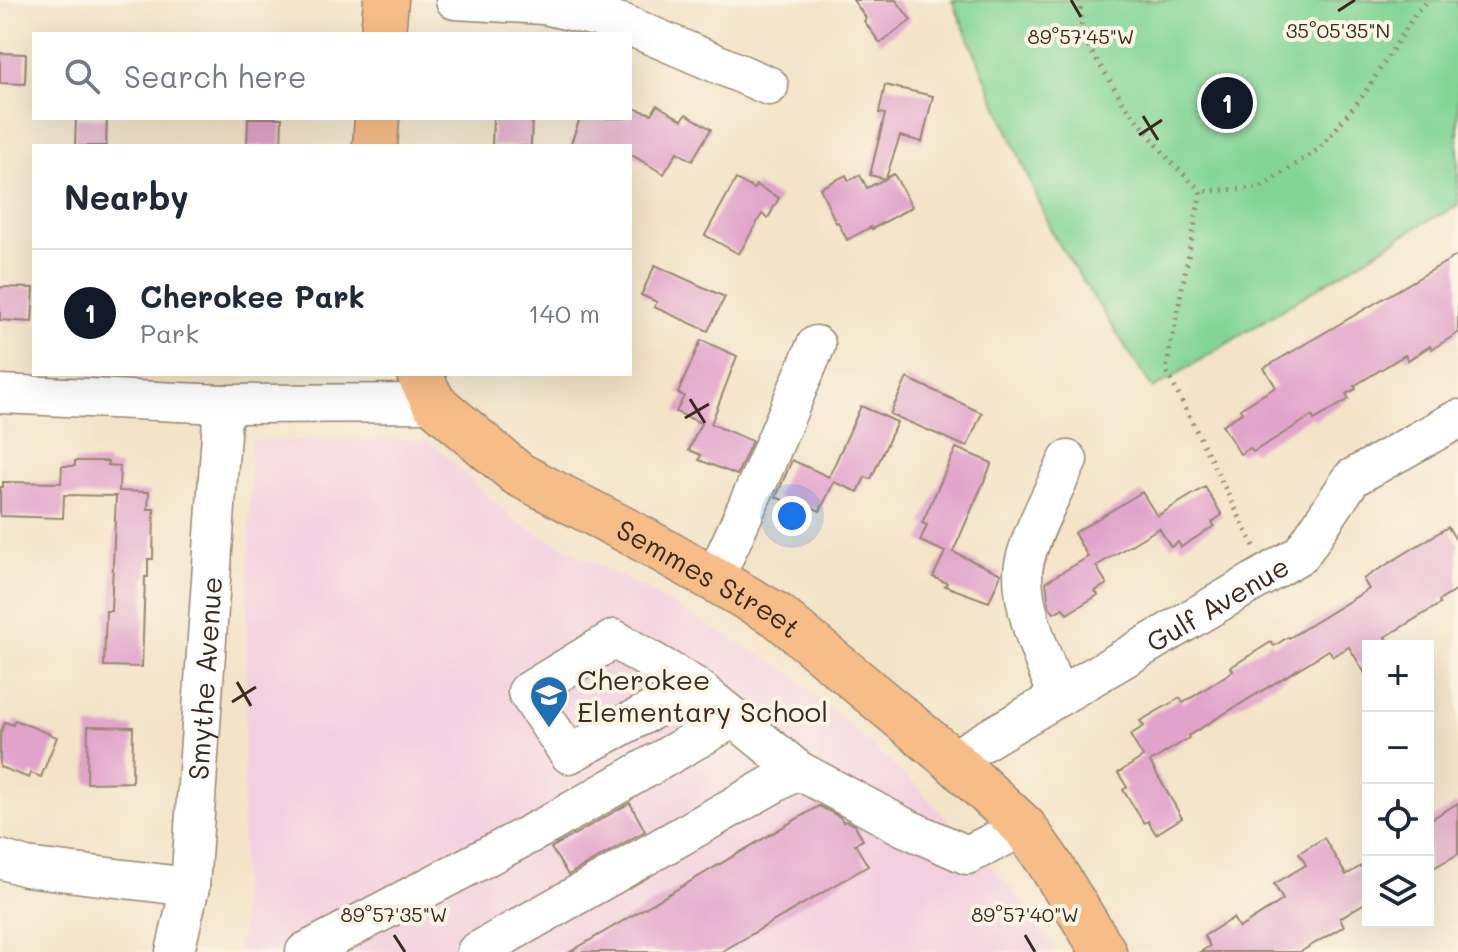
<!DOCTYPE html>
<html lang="en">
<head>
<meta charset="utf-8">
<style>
  body { margin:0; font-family:Mali,sans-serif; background:#f2f2f3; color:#1f2937 }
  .controls { position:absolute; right:24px; bottom:24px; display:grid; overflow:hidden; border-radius:0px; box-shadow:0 8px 32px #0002 }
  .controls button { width:72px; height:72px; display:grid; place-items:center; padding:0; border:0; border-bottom:2px solid #e0e1e3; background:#fff; color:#1f2937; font:40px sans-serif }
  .you { position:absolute; left:792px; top:516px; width:28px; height:28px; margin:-20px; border:6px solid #fff; border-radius:50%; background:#1a73e8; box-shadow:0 0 0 12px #1a73e833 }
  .badge { display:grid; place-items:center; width:52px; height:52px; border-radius:50%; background:#111827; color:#fff; font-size:26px; font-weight:700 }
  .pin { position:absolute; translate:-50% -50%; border:4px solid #fff; box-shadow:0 2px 8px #0006 }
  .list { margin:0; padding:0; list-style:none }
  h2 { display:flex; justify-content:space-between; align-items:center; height:104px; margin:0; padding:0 32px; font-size:34px }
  h2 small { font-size:26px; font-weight:400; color:#747a83 }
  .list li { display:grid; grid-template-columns:52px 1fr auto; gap:24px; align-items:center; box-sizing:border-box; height:128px; padding:0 32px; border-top:2px solid #e0e1e3 }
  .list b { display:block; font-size:30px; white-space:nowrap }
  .list p { margin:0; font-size:26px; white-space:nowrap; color:#747a83 }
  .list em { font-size:26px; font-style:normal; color:#747a83 }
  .icon { flex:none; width:44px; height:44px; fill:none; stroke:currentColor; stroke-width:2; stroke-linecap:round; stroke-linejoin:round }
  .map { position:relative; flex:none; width:1458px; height:952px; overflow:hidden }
  .search { position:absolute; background:#fff; box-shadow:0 8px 32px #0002; left:32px; top:32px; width:600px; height:88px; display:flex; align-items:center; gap:20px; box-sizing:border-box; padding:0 28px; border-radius:0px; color:#747a83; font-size:30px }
  .panel { position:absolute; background:#fff; box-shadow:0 8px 32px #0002; left:32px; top:144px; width:600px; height:232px; border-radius:0px }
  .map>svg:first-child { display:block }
</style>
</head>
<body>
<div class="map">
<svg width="1458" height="952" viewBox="0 0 1458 952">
  <rect width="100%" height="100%" fill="#fcf5e5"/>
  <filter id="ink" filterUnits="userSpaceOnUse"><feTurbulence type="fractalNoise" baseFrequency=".0125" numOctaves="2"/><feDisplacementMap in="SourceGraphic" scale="16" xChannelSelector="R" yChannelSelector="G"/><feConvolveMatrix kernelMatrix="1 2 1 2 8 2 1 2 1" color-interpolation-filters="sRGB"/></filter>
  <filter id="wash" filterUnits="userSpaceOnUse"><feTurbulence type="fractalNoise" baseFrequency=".006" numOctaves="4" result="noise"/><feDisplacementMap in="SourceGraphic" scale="32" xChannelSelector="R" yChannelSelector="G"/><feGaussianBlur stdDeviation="1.8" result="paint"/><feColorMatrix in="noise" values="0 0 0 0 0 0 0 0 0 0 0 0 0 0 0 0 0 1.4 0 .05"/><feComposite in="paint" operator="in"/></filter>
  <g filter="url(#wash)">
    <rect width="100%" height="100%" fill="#f3e3c7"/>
    <polygon fill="#f3cfe0" points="251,440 429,440 516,522 647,590 787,670 919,788 1035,915 1055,952 236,952 241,931"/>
    <polygon fill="#83d596" stroke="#5f805a" stroke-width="2" points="952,0 1458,0 1458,206 1425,222 1153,389 1053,235"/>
    <g id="blocks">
      <g fill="#e1a2cb">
        <polygon points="853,0 896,0 911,20 880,43 864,21 866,18"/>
        <polygon points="0,53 26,54 25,84 0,83"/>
        <polygon points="885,85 933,96 922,142 900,136 886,178 894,174 912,207 872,229 871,227 847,240 838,222 836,223 820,188 846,175 849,181 860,175 867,188 885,179 870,175 885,114 879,113"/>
        <polygon points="657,105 682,120 686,114 711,129 692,161 677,152 664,174 630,154 630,146 570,146 580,118 630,118 630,107 652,114"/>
        <polygon points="76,118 107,118 106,146 75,146"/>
        <polygon points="248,118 282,118 281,146 247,146"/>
        <polygon points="493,118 532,118 531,146 492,146"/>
        <polygon points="736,179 754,189 756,185 779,198 768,218 762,214 739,254 705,235"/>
        <polygon points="1458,255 1458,333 1432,349 1430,346 1408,360 1405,355 1354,386 1356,389 1346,394 1349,399 1314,420 1312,416 1253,452 1250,448 1240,454 1222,425 1242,413 1240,409 1276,387 1264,368"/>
        <polygon points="655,265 725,297 708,331 654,307 657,302 641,295"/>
        <polygon points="0,287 34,288 32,322 0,320"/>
        <polygon points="701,340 737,356 711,424 752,441 737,475 699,460 701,455 689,450 701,423 676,412 684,396 678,393"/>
        <polygon points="907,378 982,413 967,447 890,414"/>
        <polygon points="861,406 897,422 871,479 865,477 858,492 834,482 820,511 811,507 809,512 776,497 792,460 829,477"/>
        <polygon points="956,448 992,463 953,552 1001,574 989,602 945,586 947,583 933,577 945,552 920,541 927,525 922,523"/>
        <polygon points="75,461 108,461 107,465 120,466 119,491 149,492 148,509 154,509 153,559 148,559 148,577 145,577 142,667 104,666 106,611 111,611 116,496 64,495 63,518 0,516 0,487 3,487 3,482 61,483 62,466 75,466"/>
        <polygon points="1205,487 1222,515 1212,522 1214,526 1181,547 1178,542 1171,547 1159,528 1096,566 1107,584 1095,591 1098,595 1067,614 1063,608 1054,613 1049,606 1046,582 1088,557 1074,533 1142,492 1157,516"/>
        <polygon points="1448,527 1458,543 1458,589 1439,601 1440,604 1385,637 1390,646 1368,646 1368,678 1349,647 1333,656 1329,650 1188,736 1189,738 1150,762 1182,818 1156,834 1148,821 1144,823 1123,790 1127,787 1118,773 1143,757 1130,735 1144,726 1140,721 1180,698 1183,703 1233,671 1231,667 1271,642 1274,646 1288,637 1289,638 1369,589 1363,579"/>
        <polygon points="15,720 57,737 41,777 31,773 29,778 0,767 0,735 5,722 13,725"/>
        <polygon points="88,726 133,727 132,782 87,783"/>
        <polygon points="630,803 645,831 568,875 551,848"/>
        <polygon points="1458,803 1458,854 1428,871 1428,821"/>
        <polygon points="819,806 840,817 843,822 846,821 855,825 863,840 855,844 868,866 721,952 570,952"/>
        <polygon points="1324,838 1346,875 1368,862 1368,901 1340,918 1344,926 1300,952 1200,952 1210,946 1204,936 1233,918 1239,928 1283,900 1274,884 1306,865 1299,853"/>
      </g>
    </g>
  </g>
  <g filter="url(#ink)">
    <use href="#blocks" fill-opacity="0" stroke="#978672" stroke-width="2"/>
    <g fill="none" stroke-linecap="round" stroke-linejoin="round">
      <g stroke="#978672" stroke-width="41">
        <g id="minor">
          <polyline points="455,0 544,5 622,23 769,86"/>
          <polyline points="0,394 223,404 434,403"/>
          <polyline points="714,580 762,473 816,345"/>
          <polyline points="696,687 569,754 527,692 614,639 696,687 798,770 904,827 967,855 1024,827"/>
          <path d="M1058 697C1044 660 1023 615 1023 574 1023 547 1056 486 1068 460"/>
          <path id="s1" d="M952 760 1301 554 1352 478 1458 419"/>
          <polyline points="0,859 26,867 190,887"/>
          <path id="s2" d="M175 952 190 887 223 404"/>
          <polyline points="305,952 549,824 734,718"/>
          <polyline points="476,952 798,770"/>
        </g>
      </g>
      <g stroke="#978672" stroke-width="47">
        <g id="major">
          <polyline points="383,34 386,0"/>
          <polyline points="375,146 377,118"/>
          <path id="s3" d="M419 374 434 403 518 474 639 537 777 615 952 760 1024 827 1048 861 1104 952"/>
        </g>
      </g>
      <g stroke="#978672" stroke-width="5" stroke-dasharray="2 6" stroke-linecap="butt">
        <polyline points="1080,0 1082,37 1124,103 1170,161 1201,191"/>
        <polyline points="1254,546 1166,370 1201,191 1260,188 1320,148 1364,94 1416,13 1429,0"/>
      </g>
      <use href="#minor" stroke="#fff" stroke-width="38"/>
      <use href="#major" stroke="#f7bd88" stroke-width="44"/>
    </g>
  </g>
  <path fill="none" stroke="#3b2a1e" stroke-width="3" d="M1071 0 1081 17M1338 11 1355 0M1143 116 1158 140M1139 135 1162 120M690 399 705 423M685 418 709 404M237 682 251 706M232 702 256 687M394 935 405 952M1025 935 1035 952"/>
  <defs>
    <g id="school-pin" transform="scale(2)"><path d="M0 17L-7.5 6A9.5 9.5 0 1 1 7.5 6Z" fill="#1f6fb2" stroke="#fcf5e5"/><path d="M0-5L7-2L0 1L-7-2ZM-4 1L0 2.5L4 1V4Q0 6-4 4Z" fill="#fff"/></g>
  </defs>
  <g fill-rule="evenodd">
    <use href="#school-pin" x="549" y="695"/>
  </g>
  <g text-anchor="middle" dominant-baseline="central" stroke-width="8" stroke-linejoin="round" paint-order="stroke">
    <g font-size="28" fill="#3b2a1e" stroke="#fcf5e5">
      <text stroke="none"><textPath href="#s3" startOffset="360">Semmes Street</textPath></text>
      <text stroke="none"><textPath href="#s1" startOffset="308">Gulf Avenue</textPath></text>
      <text stroke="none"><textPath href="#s2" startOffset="276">Smythe Avenue</textPath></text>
    </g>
    <g font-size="28" fill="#3b2a1e" stroke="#fcf5e5" text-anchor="start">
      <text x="577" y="679">Cherokee<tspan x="577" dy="32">Elementary School</tspan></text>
    </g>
  </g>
  <g font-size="20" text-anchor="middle" fill="#3b2a1e" stroke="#fcf5e5" stroke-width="8" stroke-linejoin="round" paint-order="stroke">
    <text x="1338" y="38">35°05'35"N</text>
    <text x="1081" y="44">89°57'45"W</text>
    <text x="394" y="922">89°57'35"W</text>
    <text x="1025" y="922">89°57'40"W</text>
  </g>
</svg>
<div class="controls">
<button>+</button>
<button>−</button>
<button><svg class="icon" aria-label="locate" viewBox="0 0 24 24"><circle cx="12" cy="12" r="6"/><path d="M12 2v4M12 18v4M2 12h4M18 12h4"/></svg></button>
<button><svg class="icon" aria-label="layers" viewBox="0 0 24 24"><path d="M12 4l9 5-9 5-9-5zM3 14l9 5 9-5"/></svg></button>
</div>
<div class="you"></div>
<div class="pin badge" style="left:1227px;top:103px">1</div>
<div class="search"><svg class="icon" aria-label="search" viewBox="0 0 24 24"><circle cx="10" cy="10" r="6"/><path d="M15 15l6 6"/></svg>Search here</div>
<section class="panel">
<h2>Nearby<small></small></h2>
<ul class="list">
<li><span class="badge">1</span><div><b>Cherokee Park</b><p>Park</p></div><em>140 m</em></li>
</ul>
</section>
</div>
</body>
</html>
